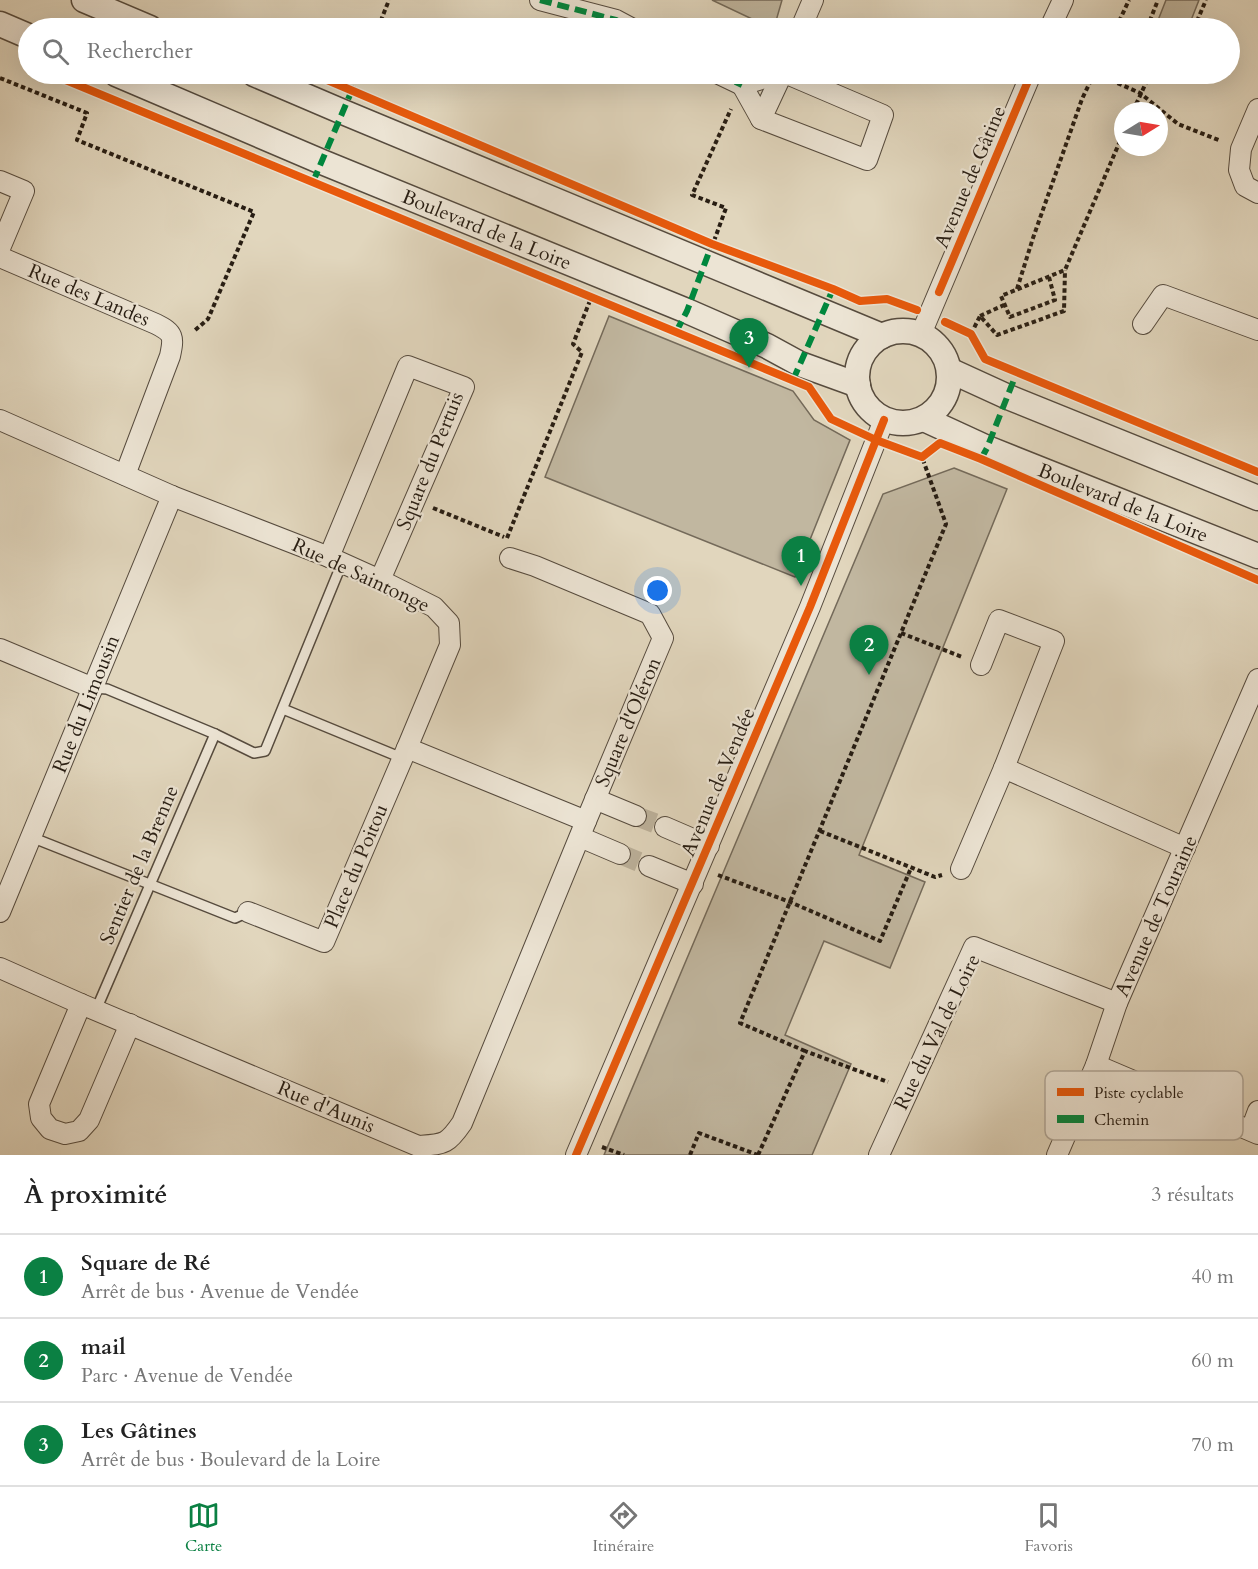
<!DOCTYPE html>
<html lang="fr">
<head>
<meta charset="utf-8">
<style>
  body { margin:0; font-family:Cardo,serif; background:#f2f2f2; color:#222 }
  .compass { position:absolute; left:1114px; top:102px; width:54px; height:54px; border-radius:50%; background:#fff; box-shadow:0 6px 24px #0002; rotate:79deg }
  .you { position:absolute; left:658px; top:591px; width:21px; height:21px; margin:-15px; border:4px solid #fff; border-radius:50%; background:#1a73e8; box-shadow:0 0 0 9px #1a73e833 }
  .badge { display:grid; place-items:center; width:39px; height:39px; border-radius:50%; background:#0b8043; color:#fff; font-size:20px; font-weight:700 }
  .pin { position:absolute; translate:-50% -50px; filter:drop-shadow(0 2px 3px #0008) }
  .pin::after { content:''; position:absolute; top:32px; width:21px; height:18px; background:inherit; clip-path:polygon(0 0,100% 0,50% 100%) }
  .list { margin:0; padding:0; list-style:none }
  h2 { display:flex; justify-content:space-between; align-items:center; height:78px; margin:0; padding:0 24px; font-size:26px }
  h2 small { font-size:20px; font-weight:400; color:#767676 }
  .list li { display:grid; grid-template-columns:39px 1fr auto; gap:18px; align-items:center; box-sizing:border-box; height:84px; padding:0 24px; border-top:2px solid #e0e0e0 }
  .list b { display:block; font-size:22px; white-space:nowrap }
  .list p { margin:0; font-size:20px; white-space:nowrap; color:#767676 }
  .list em { font-size:20px; font-style:normal; color:#767676 }
  .icon { flex:none; width:33px; height:33px; fill:none; stroke:currentColor; stroke-width:2; stroke-linecap:round; stroke-linejoin:round }
  .map { position:relative; flex:none; width:1258px; height:1155px; overflow:hidden }
  .search { position:absolute; background:#fff; box-shadow:0 6px 24px #0002; left:18px; right:18px; top:18px; height:66px; display:flex; align-items:center; gap:15px; box-sizing:border-box; padding:0 21px; border-radius:33px; color:#767676; font-size:22px }
  .sheet { height:330px; background:#fff }
  nav { display:flex; justify-content:space-around; align-items:center; box-sizing:border-box; height:84px; border-top:2px solid #e0e0e0; background:#fff; font-size:16px; color:#767676 }
  nav a { display:grid; justify-items:center; gap:3px }
  nav .on { color:#0b8043 }
  .map>svg:first-child { display:block }
</style>
</head>
<body>
<div class="map">
<svg width="1258" height="1155" viewBox="0 0 1258 1155">
  <rect width="100%" height="100%" fill="#e1d6bd"/>
  <filter id="stains"><feTurbulence type="fractalNoise" baseFrequency=".00333" numOctaves="4"/><feColorMatrix values="0 0 0 0 .2 0 0 0 0 .09 0 0 0 0 .02 0 0 0 .5 -.17"/></filter>
  <radialGradient id="worn" r=".72"><stop offset=".6" stop-color="#630" stop-opacity="0"/><stop offset="1" stop-color="#630" stop-opacity=".3"/></radialGradient>
  <g fill="#c1b7a0" stroke="#746a5a" stroke-width="1.5">
    <polygon points="712,0 782,0 774,28 771,28"/>
    <polygon points="1166,0 1199,0 1188,28 1155,28"/>
    <polygon points="609,316 793,391 814,420 850,440 795,577 545,477"/>
    <polygon points="954,468 1007,489 859,855 925,882 890,968 824,941 785,1035 851,1064 812,1155 604,1155 883,494"/>
  </g>
  <g fill="none" stroke-linecap="round" stroke-linejoin="round">
    <g stroke="#bcb19b" stroke-width="20" stroke-dasharray="20 10" stroke-linecap="butt">
      <polyline points="636,816 665,827"/>
      <polyline points="620,854 649,866"/>
    </g>
    <g stroke="#564b3e" stroke-width="12">
      <g id="service">
        <polyline points="93,688 107,689 215,734 254,753 265,751 342,563"/>
        <polyline points="283,709 402,758"/>
        <polyline points="31,837 235,918 248,912"/>
        <polyline points="96,1010 215,734"/>
      </g>
    </g>
    <g stroke="#564b3e" stroke-width="22">
      <g id="minor">
        <polyline points="540,0 616,20 631,28"/>
        <polyline points="801,28 813,0"/>
        <polyline points="1050,28 1063,0"/>
        <polyline points="719,74 742,85 778,74"/>
        <polyline points="782,74 761,119 867,160 883,115 787,74"/>
        <polyline points="742,85 761,119"/>
        <polyline points="1258,109 1241,149 1239,170 1245,186 1258,193"/>
        <polyline points="0,181 24,191 0,248"/>
        <path d="M0 257 156 324C174 333 174 337 170 356L125 475"/>
        <polyline points="1143,324 1163,295 1258,330"/>
        <polyline points="921,334 1031,74"/>
        <polyline points="0,420 172,496 329,557 380,580 434,607 449,623 450,645 407,748 586,821"/>
        <polyline points="329,557 408,366 464,387 380,580"/>
        <polyline points="0,649 93,688"/>
        <polyline points="981,665 999,620 1054,641 1004,768 1185,848"/>
        <polyline points="595,799 636,816"/>
        <polyline points="665,827 709,846"/>
        <polyline points="580,837 620,854"/>
        <polyline points="649,866 693,884"/>
        <polyline points="961,869 1004,768"/>
        <polyline points="0,912 172,496"/>
        <polyline points="248,912 324,942 407,748"/>
        <path d="M0 968 81 1004 418 1146C444 1144 447 1145 462 1123L586 821 663 638 650 614 535 566 510 558"/>
        <polyline points="81,1004 39,1104 41,1118 50,1129 65,1134 79,1131 89,1120 130,1024"/>
        <polyline points="1096,1065 1258,1134"/>
        <polyline points="1251,1130 1258,1111"/>
        <polyline points="576,1155 810,607 884,420"/>
        <polyline points="879,1155 974,947 1117,1003"/>
        <polyline points="1057,1155 1096,1065 1117,1003 1258,679"/>
      </g>
    </g>
    <g stroke="#564b3e" stroke-width="27">
      <g id="tertiary">
        <polyline points="84,0 150,28"/>
        <polyline points="0,24 28,36"/>
        <path id="s1" d="M116 74 322 162 687 311 767 346 800 364 858 385"/>
        <polyline points="254,74 343,112 882,336"/>
        <circle cx="903" cy="377" r="46"/>
        <polyline points="949,370 1008,397 1258,498"/>
        <path id="s2" d="M924 419 987 448 1258 556"/>
      </g>
    </g>
    <g stroke="#271d13" stroke-width="4" stroke-dasharray="4.5 3" stroke-linecap="butt">
      <polyline points="378,28 389,0"/>
      <polyline points="1116,28 1129,0"/>
      <polyline points="1147,28 1158,0"/>
      <polyline points="1194,28 1206,0"/>
      <polyline points="1097,74 1140,93 1178,124 1221,141"/>
      <polyline points="1174,74 1175,74"/>
      <polyline points="0,78 87,113 77,140 254,212 208,319 193,332"/>
      <polyline points="352,90 359,74"/>
      <polyline points="1133,111 1150,74"/>
      <polyline points="714,241 726,208 692,195 731,109"/>
      <polyline points="1049,277 1055,300 1010,317 1001,296 1065,270 1123,134"/>
      <polyline points="1017,289 1033,238 1082,99 1094,74"/>
      <polyline points="980,316 1004,305"/>
      <polyline points="971,334 980,316 997,335 1064,311 1065,270"/>
      <polyline points="433,508 504,537"/>
      <polyline points="507,538 582,352 573,344 591,298"/>
      <polyline points="901,633 962,657"/>
      <polyline points="820,831 935,877 942,875"/>
      <polyline points="718,875 790,902 880,941 911,868"/>
      <polyline points="805,1051 740,1023 946,524 922,457"/>
      <polyline points="602,1147 624,1155"/>
      <polyline points="690,1155 699,1133 758,1155"/>
      <polyline points="758,1155 805,1051 888,1082"/>
    </g>
    <use href="#service" stroke="#ece4d4" stroke-width="9"/>
    <use href="#minor" stroke="#ece4d4" stroke-width="20"/>
    <use href="#tertiary" stroke="#ece4d4" stroke-width="24"/>
    <g stroke="#00873e" stroke-width="6" stroke-dasharray="12 6" stroke-linecap="butt">
      <polyline points="540,0 616,20 631,28"/>
      <polyline points="719,74 742,85"/>
      <polyline points="313,182 352,90"/>
      <polyline points="676,332 687,311 712,244"/>
      <polyline points="793,380 833,289"/>
      <polyline points="981,459 987,448 1017,372"/>
    </g>
    <g stroke="#ece4d4" stroke-width="11">
      <g id="cycleway">
        <polyline points="51,74 809,387 831,419 876,440 922,457 940,443 981,459 1258,580"/>
        <polyline points="313,74 712,244 833,289 860,301 887,299 917,310"/>
        <polyline points="939,292 1031,74"/>
        <polyline points="945,322 971,334 985,359 1258,472"/>
        <polyline points="576,1155 810,607 884,420"/>
      </g>
    </g>
    <use href="#cycleway" stroke="#e8590c" stroke-width="8"/>
  </g>
  <g text-anchor="middle" dominant-baseline="central" stroke-width="4.5" stroke-linejoin="round" paint-order="stroke">
    <g font-size="20" fill="#271d13" stroke="#ece4d4">
      <text transform="translate(970 177) rotate(-67)">Avenue de Gâtine</text>
      <text stroke="none"><textPath href="#s1" startOffset="402">Boulevard de la Loire</textPath></text>
      <text transform="translate(89 295) rotate(23)">Rue des Landes</text>
      <text transform="translate(430 461) rotate(-68)">Square du Pertuis</text>
      <text stroke="none"><textPath href="#s2" startOffset="216">Boulevard de la Loire</textPath></text>
      <text transform="translate(361 575) rotate(25)">Rue de Saintonge</text>
      <text transform="translate(86 704) rotate(-68)">Rue du Limousin</text>
      <text transform="translate(628 722) rotate(-67)">Square d'Oléron</text>
      <text transform="translate(718 782) rotate(-67)">Avenue de Vendée</text>
      <text transform="translate(139 865) rotate(-67)">Sentier de la Brenne</text>
      <text transform="translate(356 866) rotate(-67)">Place du Poitou</text>
      <text transform="translate(1156 916) rotate(-66)">Avenue de Touraine</text>
      <text transform="translate(937 1032) rotate(-64)">Rue du Val de Loire</text>
      <text transform="translate(326 1107) rotate(23)">Rue d'Aunis</text>
    </g>
  </g>
  <rect x="1045" y="1071" width="198" height="69" rx="9" fill="#ece4d4" stroke="#b1a89a" stroke-width="1.5"/>
  <rect x="1057" y="1088" width="27" height="8" fill="#e8590c"/>
  <rect x="1057" y="1115" width="27" height="8" fill="#00873e"/>
  <g font-size="16" fill="#271d13">
    <text x="1094" y="1098">Piste cyclable</text>
    <text x="1094" y="1125">Chemin</text>
  </g>
  <rect width="100%" height="100%" filter="url(#stains)"/>
  <rect width="100%" height="100%" fill="url(#worn)"/>
</svg>
<svg class="compass" viewBox="-18 -18 36 36"><path d="M0-13l5 13h-10z" fill="#e53935"/><path d="M0 13l5-13h-10z" fill="#767676"/></svg>
<div class="you"></div>
<div class="pin badge" style="left:801px;top:586px">1</div>
<div class="pin badge" style="left:869px;top:675px">2</div>
<div class="pin badge" style="left:749px;top:368px">3</div>
<div class="search"><svg class="icon" aria-label="search" viewBox="0 0 24 24"><circle cx="10" cy="10" r="6"/><path d="M15 15l6 6"/></svg>Rechercher</div>
</div>
<section class="sheet">
<h2>À proximité<small>3 résultats</small></h2>
<ul class="list">
<li><span class="badge">1</span><div><b>Square de Ré</b><p>Arrêt de bus · Avenue de Vendée</p></div><em>40 m</em></li>
<li><span class="badge">2</span><div><b>mail</b><p>Parc · Avenue de Vendée</p></div><em>60 m</em></li>
<li><span class="badge">3</span><div><b>Les Gâtines</b><p>Arrêt de bus · Boulevard de la Loire</p></div><em>70 m</em></li>
</ul>
</section>
<nav>
<a class="on"><svg class="icon" aria-label="map" viewBox="0 0 24 24"><path d="M3 6l6-2 6 2 6-2v14l-6 2-6-2-6 2zM9 4v14M15 6v14"/></svg>Carte</a>
<a><svg class="icon" aria-label="directions" viewBox="0 0 24 24"><path d="M12 3l9 9-9 9-9-9zM9 14v-3h6M13 9l2 2-2 2"/></svg>Itinéraire</a>
<a><svg class="icon" aria-label="saved" viewBox="0 0 24 24"><path d="M7 4h10v16l-5-4-5 4z"/></svg>Favoris</a>
</nav>
</body>
</html>
